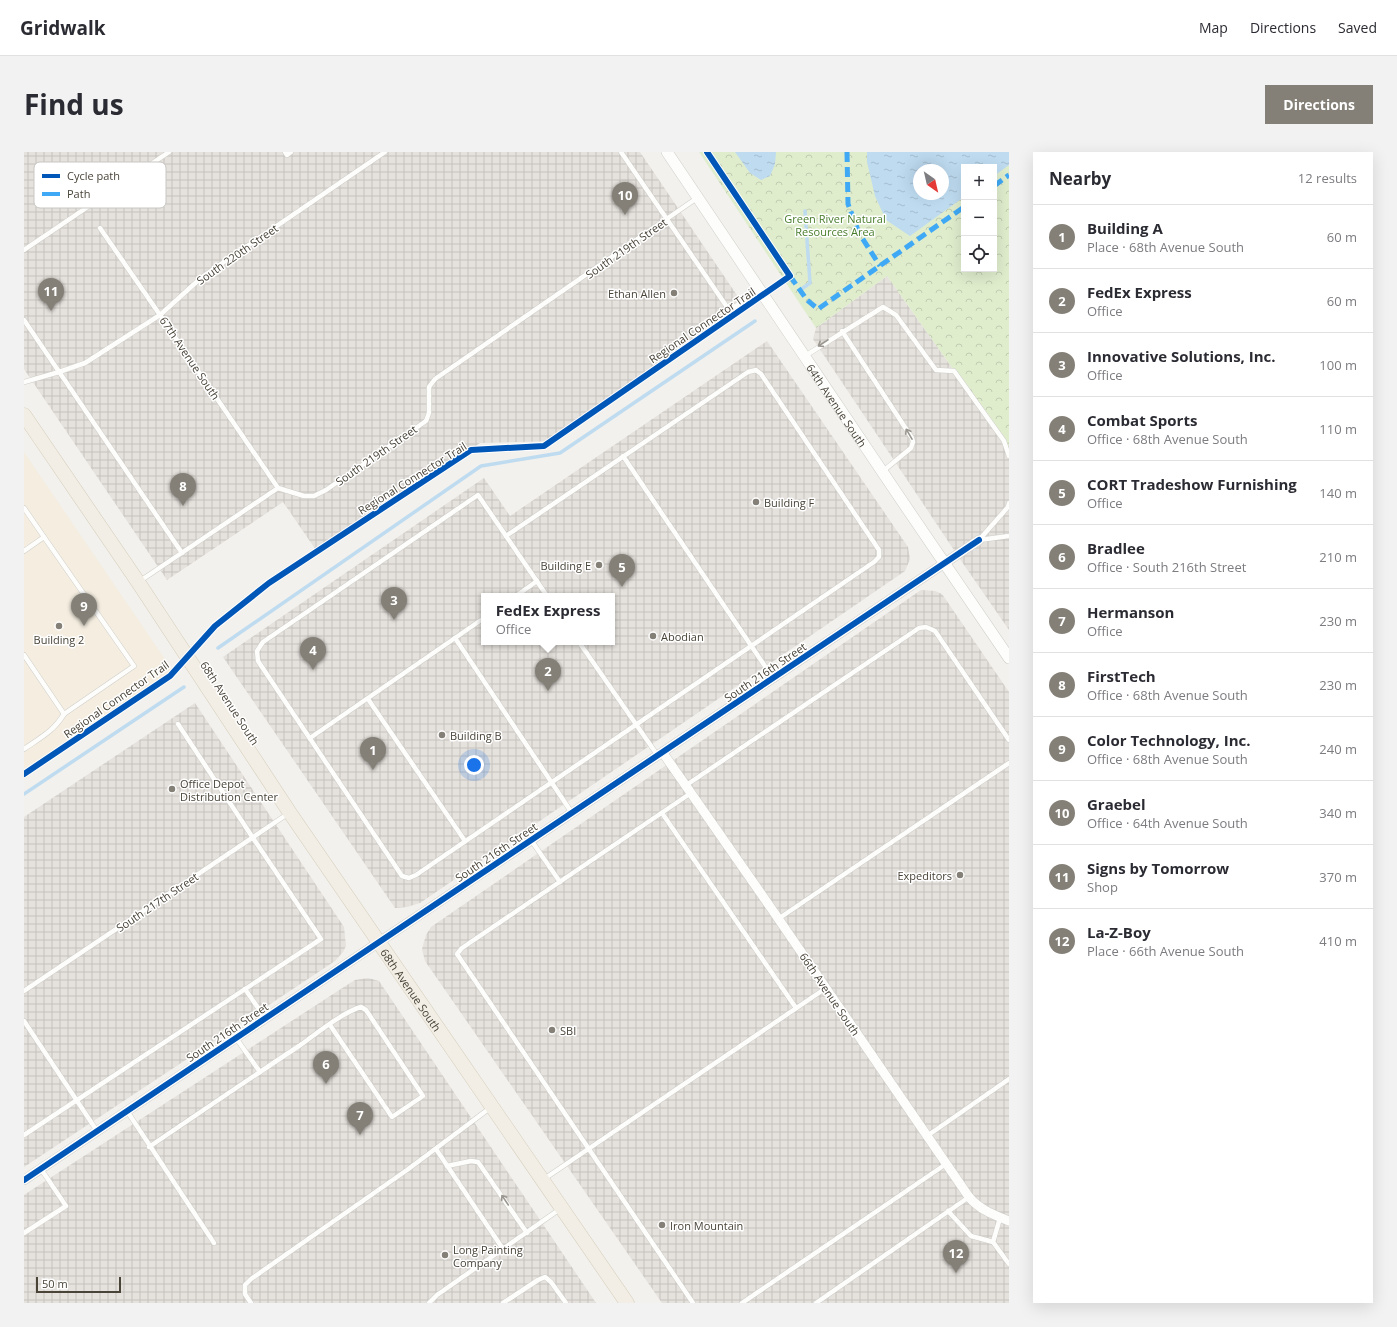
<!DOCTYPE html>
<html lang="en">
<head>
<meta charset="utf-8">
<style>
  body { margin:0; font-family:"Open Sans",sans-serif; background:#f2f2f3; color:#2b2b33 }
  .controls { position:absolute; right:12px; top:12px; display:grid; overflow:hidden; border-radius:0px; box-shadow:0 4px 16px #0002 }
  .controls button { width:36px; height:36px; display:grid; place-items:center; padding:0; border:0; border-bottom:1px solid #e1e1e2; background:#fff; color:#2b2b33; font:20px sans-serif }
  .compass { position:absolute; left:889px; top:12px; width:36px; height:36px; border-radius:50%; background:#fff; box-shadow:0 4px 16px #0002; rotate:146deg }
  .scale { position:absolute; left:12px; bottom:10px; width:85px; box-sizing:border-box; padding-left:4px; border:2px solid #494338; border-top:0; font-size:11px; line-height:14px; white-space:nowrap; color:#494338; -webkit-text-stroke:3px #fff; paint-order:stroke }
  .you { position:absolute; left:450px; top:613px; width:14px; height:14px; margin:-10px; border:3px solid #fff; border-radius:50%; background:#1a73e8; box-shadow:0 0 0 6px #1a73e833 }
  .badge { display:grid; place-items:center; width:26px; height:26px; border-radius:50%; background:#848077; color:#fff; font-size:13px; font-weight:700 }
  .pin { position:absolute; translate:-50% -33px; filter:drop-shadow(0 1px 2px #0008) }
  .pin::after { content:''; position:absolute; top:21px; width:14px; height:12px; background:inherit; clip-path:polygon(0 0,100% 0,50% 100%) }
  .popup { position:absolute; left:457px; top:441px; width:134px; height:52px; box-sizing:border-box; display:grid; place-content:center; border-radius:0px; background:#fff; filter:drop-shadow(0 1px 3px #0005); font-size:13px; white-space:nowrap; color:#7c7c81 }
  .popup b { font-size:15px; color:#2b2b33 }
  .popup::after { content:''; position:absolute; left:50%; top:100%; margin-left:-8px; border:8px solid transparent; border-top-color:#fff }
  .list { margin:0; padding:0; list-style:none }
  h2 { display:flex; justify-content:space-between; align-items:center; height:52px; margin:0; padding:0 16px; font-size:17px }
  h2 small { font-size:13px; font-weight:400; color:#7c7c81 }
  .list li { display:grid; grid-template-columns:26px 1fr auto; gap:12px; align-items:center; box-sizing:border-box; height:64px; padding:0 16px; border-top:1px solid #e1e1e2 }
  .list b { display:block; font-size:15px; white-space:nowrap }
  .list p { margin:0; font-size:13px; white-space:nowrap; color:#7c7c81 }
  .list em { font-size:13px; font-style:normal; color:#7c7c81 }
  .icon { flex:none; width:22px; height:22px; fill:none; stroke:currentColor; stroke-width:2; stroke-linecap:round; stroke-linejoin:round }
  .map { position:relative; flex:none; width:985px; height:1151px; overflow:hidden; border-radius:0px }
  header { display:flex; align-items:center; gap:24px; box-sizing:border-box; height:56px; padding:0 20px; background:#fff; border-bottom:1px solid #e1e1e2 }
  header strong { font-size:19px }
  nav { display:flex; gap:22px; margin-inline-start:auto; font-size:14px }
  .intro { display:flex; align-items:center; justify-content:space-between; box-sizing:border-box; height:96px; padding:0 24px }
  h1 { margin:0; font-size:28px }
  .button { padding:10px 18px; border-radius:0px; background:#848077; color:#fff; font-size:14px; font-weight:700 }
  main { display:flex; gap:24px; padding:0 24px }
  aside { flex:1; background:#fff; border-radius:0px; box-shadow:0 4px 16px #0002 }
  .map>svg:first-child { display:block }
</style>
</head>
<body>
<header>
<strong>Gridwalk</strong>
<nav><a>Map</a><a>Directions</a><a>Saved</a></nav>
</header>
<div class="intro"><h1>Find us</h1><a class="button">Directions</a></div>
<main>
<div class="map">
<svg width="985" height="1151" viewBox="0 0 985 1151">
  <defs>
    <pattern id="industrial-grid" width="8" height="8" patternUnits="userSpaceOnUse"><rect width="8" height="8" fill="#e5e1dc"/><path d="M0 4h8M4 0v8" fill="none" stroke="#c6c2be"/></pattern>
    <pattern id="park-crowns" width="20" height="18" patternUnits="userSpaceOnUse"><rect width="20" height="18" fill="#dfedcd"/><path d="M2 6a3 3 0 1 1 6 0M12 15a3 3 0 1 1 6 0" fill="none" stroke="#c1ccb1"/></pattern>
    <pattern id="water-ripples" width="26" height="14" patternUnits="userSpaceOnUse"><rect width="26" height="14" fill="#bedbf0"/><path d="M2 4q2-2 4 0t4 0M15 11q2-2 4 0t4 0" fill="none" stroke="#a5bdcf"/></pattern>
  </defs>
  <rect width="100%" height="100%" fill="#f2f1ed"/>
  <polygon fill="#f4ede0" points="0,300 149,519 0,620"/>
  <g fill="url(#industrial-grid)" fill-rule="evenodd">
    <polygon points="0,0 616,0 723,158 530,289 456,291 294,401 259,350 143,428 0,217"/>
    <polygon points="863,124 985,296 985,478 938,410 789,187 792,176"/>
    <path d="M743 189 884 395 886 407 881 419 396 751 383 755 371 756 199 505 460 326 486 364ZM460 444H588V490H460Z"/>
    <polygon points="897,438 911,439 918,442 985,540 985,1151 638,1151 401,809 398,797 402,783 407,775"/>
    <polygon points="171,551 320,775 322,794 319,800 311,809 0,1015 0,665"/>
    <polygon points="344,826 355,829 572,1151 0,1151 0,1043 323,833 331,828"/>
  </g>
  <path fill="url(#park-crowns)" fill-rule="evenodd" d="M675 0H985V296L863 124 792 176ZM940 15H970V117H940ZM895 18H919V42H895Z"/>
  <g fill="url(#water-ripples)" fill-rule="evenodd">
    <polygon points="711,0 752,0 751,12 746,24 737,28 726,21"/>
    <path d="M843 0H985V13L970 24V15H940V45L886 84 862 68 851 44 843 10ZM895 18H919V42H895Z"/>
  </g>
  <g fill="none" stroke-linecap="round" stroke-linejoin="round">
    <g stroke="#bedbf0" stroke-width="3.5">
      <polyline points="779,136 786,131 781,59"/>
      <polyline points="194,496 457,314 536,301 731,169"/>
      <polyline points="0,642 160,535"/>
    </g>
    <g stroke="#d0cfca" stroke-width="5.5">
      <g id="service">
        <polyline points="261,0 263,3 267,0"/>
        <polyline points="597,0 703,155 707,157 736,139"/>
        <polyline points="76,76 136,163 254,336"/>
        <polyline points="0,98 145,0"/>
        <polyline points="0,168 158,401"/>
        <polyline points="818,179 888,286 889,290 887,296 859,319"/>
        <polyline points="781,204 859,155 872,163 912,218 930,219 980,289 985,304"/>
        <polygon points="732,218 737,222 855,398 855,405 850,410 392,723 385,726 378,724 234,509 233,499 239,490 454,343 482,384 724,220"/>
        <polyline points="0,230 35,220 61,211 136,163 178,125 361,0"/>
        <polyline points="599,304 749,526"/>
        <polyline points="0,356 20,385 0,399"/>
        <polyline points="482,384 523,444"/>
        <polyline points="955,388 984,355 985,351"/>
        <polyline points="955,388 985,384"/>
        <polyline points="116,429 254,336 280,344 290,344 302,338 402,269 405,261 405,235 411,227 673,46"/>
        <polyline points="492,444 513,429"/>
        <polyline points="431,486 548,661"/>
        <polyline points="555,490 634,604"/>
        <polyline points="0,503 40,562"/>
        <polyline points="344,547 441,689"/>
        <polyline points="286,586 460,466"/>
        <path d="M0 597C16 586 30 579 40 562L110 514 20 385"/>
        <polyline points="661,634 895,476 902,475 911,479 985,588"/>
        <polyline points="667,641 438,796 433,802 669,1151"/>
        <polyline points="638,661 772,856"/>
        <polyline points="507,688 536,730"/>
        <polyline points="754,767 985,611"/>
        <polyline points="221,837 241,866"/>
        <polyline points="0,839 265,661"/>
        <polyline points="0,869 73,979"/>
        <polyline points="212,886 236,920"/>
        <polyline points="103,959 190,1091"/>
        <polyline points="0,983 297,787 229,686 154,572"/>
        <polyline points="903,984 985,927"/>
        <path d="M125 995C175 961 225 927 275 894 292 882 319 860 337 855L342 858 399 944 368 965 306 873"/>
        <polyline points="412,997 479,1097"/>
        <polyline points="423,1014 447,1009 454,1010 503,1081"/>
        <polyline points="520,1027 802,836"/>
        <polyline points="924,1059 947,1084 969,1090"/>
        <polyline points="976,1066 969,1090 985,1112"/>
        <polyline points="0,1081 42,1054 17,1017"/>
        <polyline points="227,1151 221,1142 221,1133 227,1127 383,1018 466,956"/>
        <polyline points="405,1151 413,1143 536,1057"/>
        <polyline points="479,1151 514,1128 521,1125 527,1130 542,1151"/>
        <polyline points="718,1151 922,1012"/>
        <polyline points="792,1151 945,1045"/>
      </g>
    </g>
    <g stroke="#d0cfca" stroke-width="10">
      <g id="minor">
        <path d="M639 601 747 756 945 1045C956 1058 970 1063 985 1069"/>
        <polyline points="0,1028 955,388"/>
      </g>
    </g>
    <g stroke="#d0cfca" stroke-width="12">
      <g id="tertiary">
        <path id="s1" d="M643 0C756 169 870 338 985 506"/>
      </g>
    </g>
    <g stroke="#d4cdba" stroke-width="15">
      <g id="primary">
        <path id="s2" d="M0 263 114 430 266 661 603 1151"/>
      </g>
    </g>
    <use href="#service" stroke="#fdfdfc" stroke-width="4.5"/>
    <use href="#minor" stroke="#fdfdfc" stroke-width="9"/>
    <use href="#tertiary" stroke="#fdfdfc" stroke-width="11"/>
    <use href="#primary" stroke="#f2eee5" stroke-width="14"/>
    <g stroke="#3fa9f5" stroke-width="5" stroke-dasharray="10 5" stroke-linecap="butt">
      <polyline points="823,0 824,52 835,81 856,114"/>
      <polyline points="970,34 985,23"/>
      <polyline points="766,124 783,148 794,157 940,55"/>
    </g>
    <g stroke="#fff" stroke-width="8">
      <g id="cycleway">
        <polyline points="0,622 146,524 191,474 245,431 447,298 520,294 766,124 683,0"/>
        <polyline points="0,1028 955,388"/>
      </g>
    </g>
    <use href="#cycleway" stroke="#0057b8" stroke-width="6"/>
  </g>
  <defs><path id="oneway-shaft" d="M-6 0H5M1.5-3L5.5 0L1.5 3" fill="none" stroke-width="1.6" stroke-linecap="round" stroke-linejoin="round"/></defs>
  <g stroke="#9a9790">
    <use href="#oneway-shaft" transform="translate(799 191) rotate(147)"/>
    <use href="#oneway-shaft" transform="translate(885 282) rotate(-120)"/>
    <use href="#oneway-shaft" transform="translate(481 1048) rotate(-124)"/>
  </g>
  <g fill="#848077" stroke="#fff" stroke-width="1.5">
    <circle cx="650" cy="141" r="4"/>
    <circle cx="732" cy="350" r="4"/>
    <circle cx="575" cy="413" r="4"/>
    <circle cx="35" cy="474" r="4"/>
    <circle cx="629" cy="484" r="4"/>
    <circle cx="418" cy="583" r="4"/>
    <circle cx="148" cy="637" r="4"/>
    <circle cx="936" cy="723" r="4"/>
    <circle cx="528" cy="878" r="4"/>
    <circle cx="638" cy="1073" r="4"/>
    <circle cx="421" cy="1103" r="4"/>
  </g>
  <g text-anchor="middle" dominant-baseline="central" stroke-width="3" stroke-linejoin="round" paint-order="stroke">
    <g font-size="11" fill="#477c2a" stroke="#fff">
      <text x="811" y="66">Green River Natural<tspan x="811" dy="13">Resources Area</tspan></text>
    </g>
    <g font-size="11" fill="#494338" stroke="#fff">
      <text transform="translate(602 96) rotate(-35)">South 219th Street</text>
      <text transform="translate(213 102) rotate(-35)">South 220th Street</text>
      <text transform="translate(678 173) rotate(-34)">Regional Connector Trail</text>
      <text transform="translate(166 206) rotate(56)">67th Avenue South</text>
      <text stroke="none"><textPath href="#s1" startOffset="305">64th Avenue South</textPath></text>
      <text transform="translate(352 303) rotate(-35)">South 219th Street</text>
      <text transform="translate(388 326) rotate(-32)">Regional Connector Trail</text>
      <text transform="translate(741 520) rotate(-34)">South 216th Street</text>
      <text transform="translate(92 547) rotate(-35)">Regional Connector Trail</text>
      <text transform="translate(206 551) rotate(57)">68th Avenue South</text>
      <text transform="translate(472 700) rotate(-34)">South 216th Street</text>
      <text transform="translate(133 750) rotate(-34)">South 217th Street</text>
      <text stroke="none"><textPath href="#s2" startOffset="693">68th Avenue South</textPath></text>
      <text transform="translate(806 842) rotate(56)">66th Avenue South</text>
      <text transform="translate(203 880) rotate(-34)">South 216th Street</text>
    </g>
    <g font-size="11" fill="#494338" stroke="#fff" text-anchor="start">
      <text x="642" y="141" text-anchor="end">Ethan Allen</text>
      <text x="740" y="350">Building F</text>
      <text x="567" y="413" text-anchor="end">Building E</text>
      <text x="637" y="484">Abodian</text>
      <text x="35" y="487" text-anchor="middle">Building 2</text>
      <text x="426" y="583">Building B</text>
      <text x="156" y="631">Office Depot<tspan x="156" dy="13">Distribution Center</tspan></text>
      <text x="928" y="723" text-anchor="end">Expeditors</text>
      <text x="536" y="878">SBI</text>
      <text x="646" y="1073">Iron Mountain</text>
      <text x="429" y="1097">Long Painting<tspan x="429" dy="13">Company</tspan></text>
    </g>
  </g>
  <rect x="10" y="10" width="132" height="46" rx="6" fill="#fff" stroke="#c8c7c3" stroke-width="1"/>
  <rect x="18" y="22" width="18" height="4" fill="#0057b8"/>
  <rect x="18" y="40" width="18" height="4" fill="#3fa9f5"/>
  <g font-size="11" fill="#494338">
    <text x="43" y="28">Cycle path</text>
    <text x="43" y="46">Path</text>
  </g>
</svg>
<div class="controls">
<button>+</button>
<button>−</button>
<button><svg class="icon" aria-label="locate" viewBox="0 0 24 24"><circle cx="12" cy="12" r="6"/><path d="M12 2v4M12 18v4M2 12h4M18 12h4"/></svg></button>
</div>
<svg class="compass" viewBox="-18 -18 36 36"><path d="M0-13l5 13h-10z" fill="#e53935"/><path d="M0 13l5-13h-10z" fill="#7c7c81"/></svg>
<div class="scale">50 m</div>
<div class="you"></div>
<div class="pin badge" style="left:349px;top:618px">1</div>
<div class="pin badge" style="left:524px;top:539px">2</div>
<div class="popup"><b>FedEx Express</b>Office</div>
<div class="pin badge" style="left:370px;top:468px">3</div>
<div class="pin badge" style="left:289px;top:518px">4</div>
<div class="pin badge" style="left:598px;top:435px">5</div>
<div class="pin badge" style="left:302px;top:932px">6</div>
<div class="pin badge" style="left:336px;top:983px">7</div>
<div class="pin badge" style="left:159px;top:354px">8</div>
<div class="pin badge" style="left:60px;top:474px">9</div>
<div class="pin badge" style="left:601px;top:63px">10</div>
<div class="pin badge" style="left:27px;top:159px">11</div>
<div class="pin badge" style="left:932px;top:1121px">12</div>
</div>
<aside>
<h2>Nearby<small>12 results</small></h2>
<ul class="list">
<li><span class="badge">1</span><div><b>Building A</b><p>Place · 68th Avenue South</p></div><em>60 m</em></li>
<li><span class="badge">2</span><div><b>FedEx Express</b><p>Office</p></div><em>60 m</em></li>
<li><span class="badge">3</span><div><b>Innovative Solutions, Inc.</b><p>Office</p></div><em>100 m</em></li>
<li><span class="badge">4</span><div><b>Combat Sports</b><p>Office · 68th Avenue South</p></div><em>110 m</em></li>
<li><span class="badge">5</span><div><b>CORT Tradeshow Furnishing</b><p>Office</p></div><em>140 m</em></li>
<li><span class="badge">6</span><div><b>Bradlee</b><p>Office · South 216th Street</p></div><em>210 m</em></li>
<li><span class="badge">7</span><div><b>Hermanson</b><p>Office</p></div><em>230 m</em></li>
<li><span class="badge">8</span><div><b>FirstTech</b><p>Office · 68th Avenue South</p></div><em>230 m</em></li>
<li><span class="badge">9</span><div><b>Color Technology, Inc.</b><p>Office · 68th Avenue South</p></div><em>240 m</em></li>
<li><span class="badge">10</span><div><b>Graebel</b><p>Office · 64th Avenue South</p></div><em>340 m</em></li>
<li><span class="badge">11</span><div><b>Signs by Tomorrow</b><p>Shop</p></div><em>370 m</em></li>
<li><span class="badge">12</span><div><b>La-Z-Boy</b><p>Place · 66th Avenue South</p></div><em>410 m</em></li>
</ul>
</aside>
</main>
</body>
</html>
